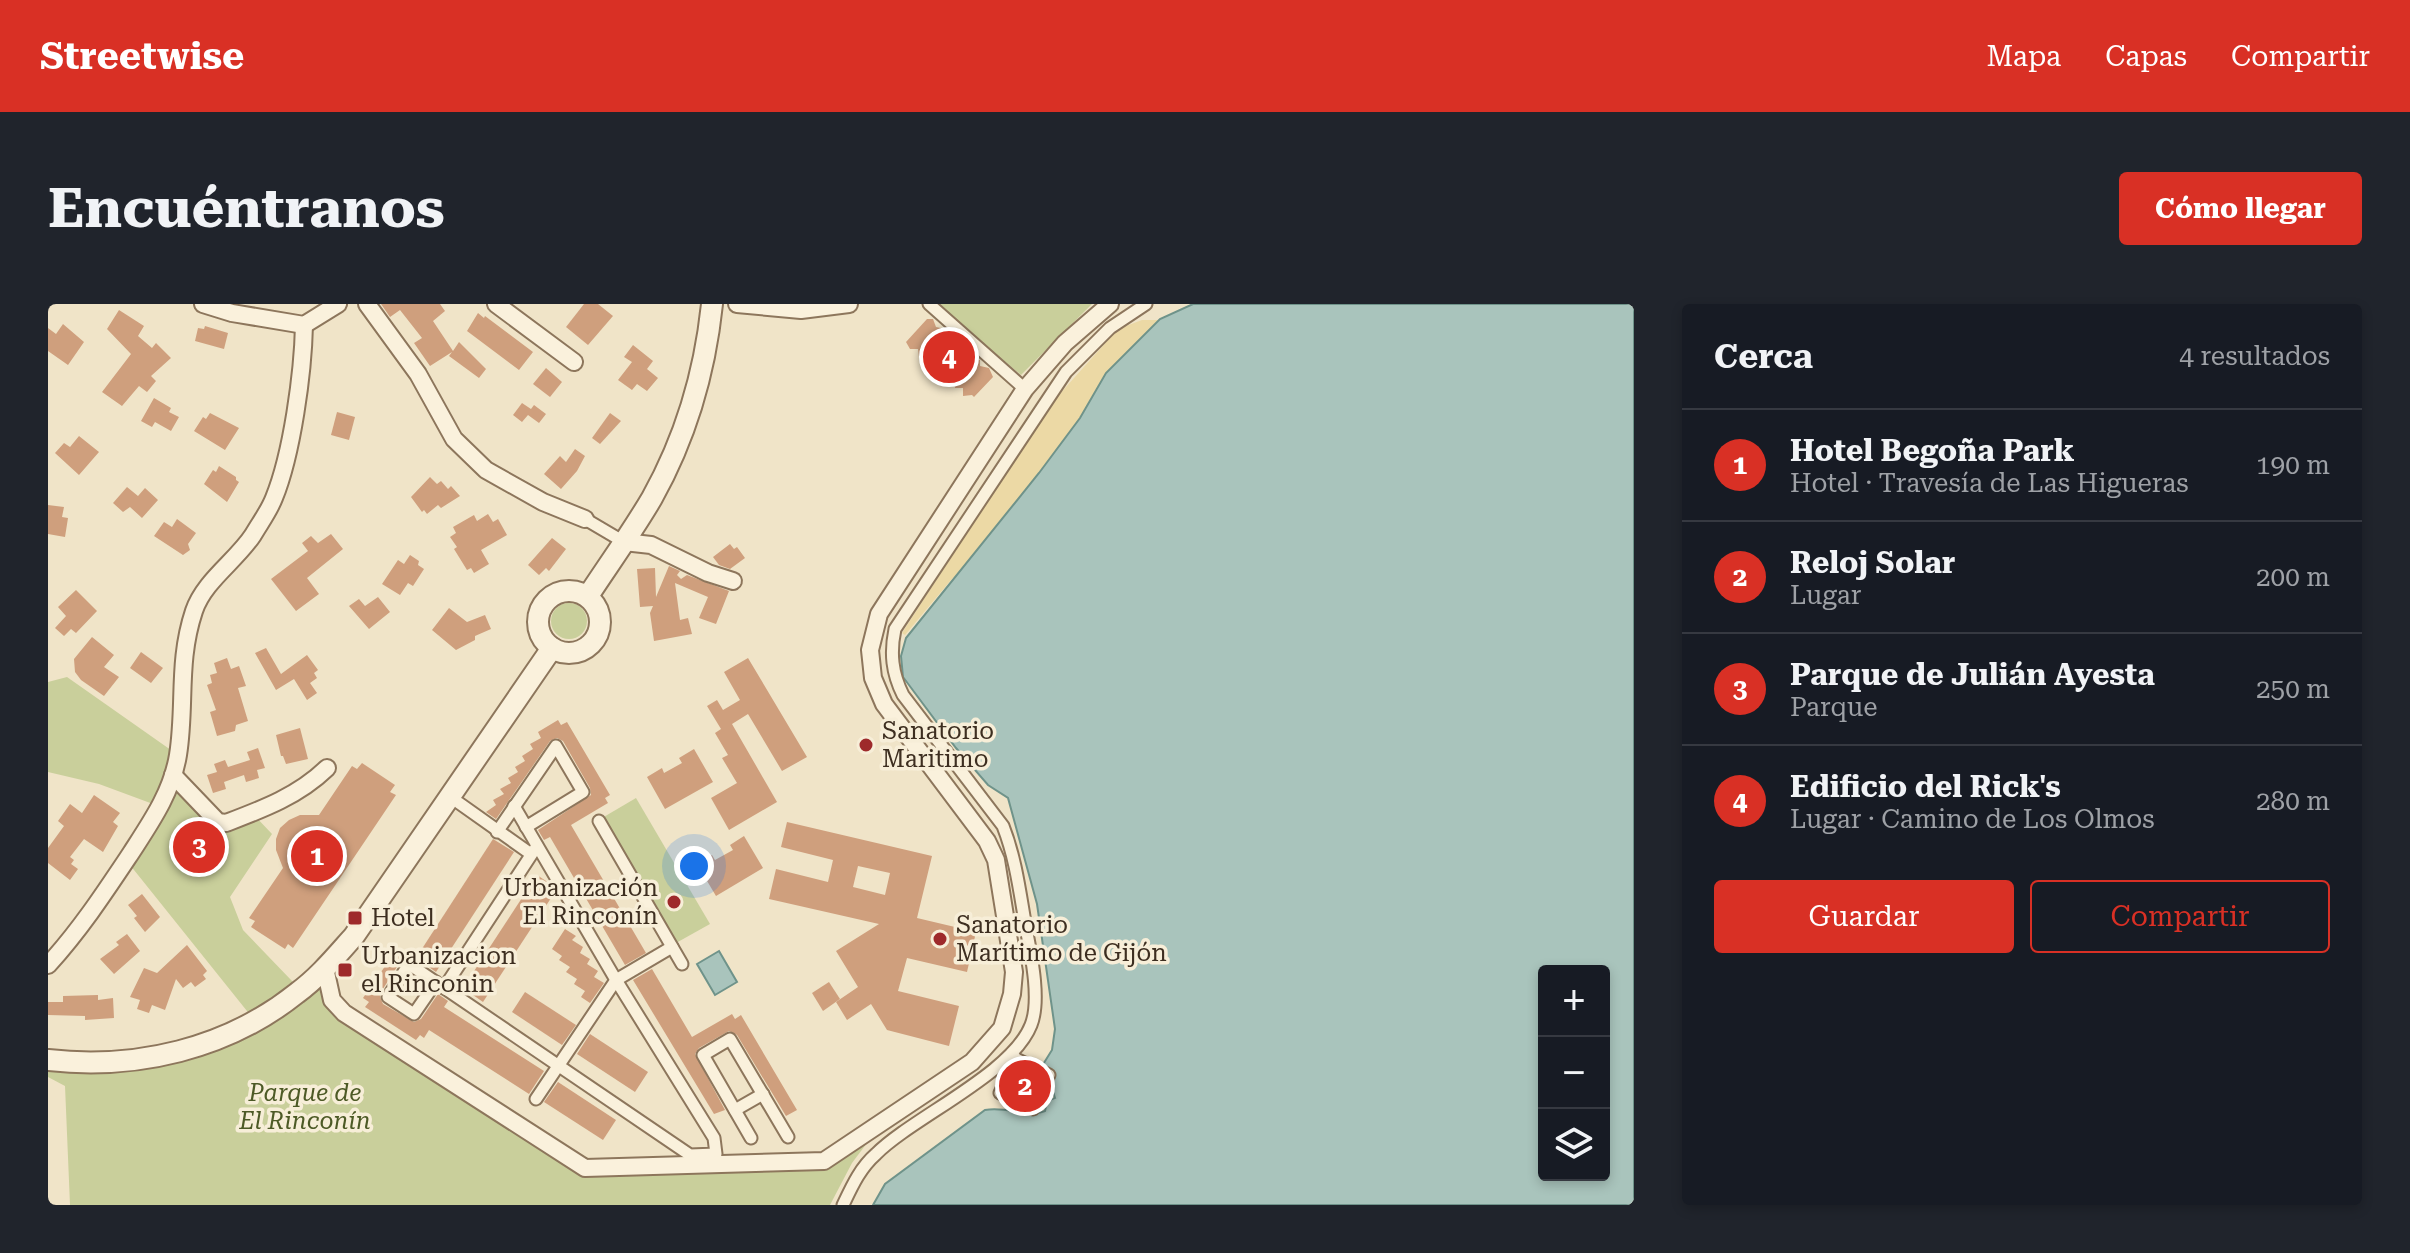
<!DOCTYPE html>
<html lang="es">
<head>
<meta charset="utf-8">
<style>
  body { margin:0; font-family:"Roboto Serif",serif; background:#20242c; color:#f1f3f6 }
  .controls { position:absolute; right:24px; bottom:24px; display:grid; overflow:hidden; border-radius:8px; box-shadow:0 4px 12px #0003 }
  .controls button { width:72px; height:72px; display:grid; place-items:center; padding:0; border:0; border-bottom:2px solid #363941; background:#171b24; color:#f1f3f6; font:40px sans-serif }
  .you { position:absolute; left:646px; top:562px; width:28px; height:28px; margin:-20px; border:6px solid #fff; border-radius:50%; background:#1a73e8; box-shadow:0 0 0 12px #1a73e833 }
  .badge { display:grid; place-items:center; width:52px; height:52px; border-radius:50%; background:#d93025; color:#fff; font-size:26px; font-weight:700 }
  .pin { position:absolute; translate:-50% -50%; border:4px solid #fff; box-shadow:0 2px 8px #0006 }
  .list { margin:0; padding:0; list-style:none }
  h2 { display:flex; justify-content:space-between; align-items:center; height:104px; margin:0; padding:0 32px; font-size:34px }
  h2 small { font-size:26px; font-weight:400; color:#9ea1a6 }
  .list li { display:grid; grid-template-columns:52px 1fr auto; gap:24px; align-items:center; box-sizing:border-box; height:112px; padding:0 32px; border-top:2px solid #363941 }
  .list b { display:block; font-size:30px; white-space:nowrap }
  .list p { margin:0; font-size:26px; white-space:nowrap; color:#9ea1a6 }
  .list em { font-size:26px; font-style:normal; color:#9ea1a6 }
  .actions { display:flex; gap:16px; padding:24px 32px }
  .actions a { flex:1; padding:18px 0; border:2px solid #d93025; border-radius:8px; text-align:center; font-size:28px; color:#d93025 }
  .actions .main { background:#d93025; color:#fff }
  .icon { flex:none; width:44px; height:44px; fill:none; stroke:currentColor; stroke-width:2; stroke-linecap:round; stroke-linejoin:round }
  .map { position:relative; flex:none; width:1586px; height:901px; overflow:hidden; border-radius:8px }
  header { display:flex; align-items:center; gap:48px; box-sizing:border-box; height:112px; padding:0 40px; background:#d93025; color:#fff }
  header strong { font-size:38px }
  nav { display:flex; gap:44px; margin-inline-start:auto; font-size:28px }
  .intro { display:flex; align-items:center; justify-content:space-between; box-sizing:border-box; height:192px; padding:0 48px }
  h1 { margin:0; font-size:56px }
  .button { padding:20px 36px; border-radius:8px; background:#d93025; color:#fff; font-size:28px; font-weight:700 }
  main { display:flex; gap:48px; padding:0 48px }
  aside { flex:1; background:#171b24; border-radius:8px; box-shadow:0 4px 12px #0003 }
  .map>svg:first-child { display:block }
</style>
</head>
<body>
<header>
<strong>Streetwise</strong>
<nav><a>Mapa</a><a>Capas</a><a>Compartir</a></nav>
</header>
<div class="intro"><h1>Encuéntranos</h1><a class="button">Cómo llegar</a></div>
<main>
<div class="map">
<svg width="1586" height="901" viewBox="0 0 1586 901">
  <rect width="100%" height="100%" fill="#f0e4c8"/>
  <g fill="#c9cf9b">
    <polygon points="888,0 1044,0 973,71"/>
    <circle cx="521" cy="317" r="18"/>
    <polygon points="19,373 130,451 125,471 170,518 204,509 224,530 182,593 195,626 244,677 249,689 277,664 284,695 537,864 776,857 819,839 804,859 782,901 22,901 17,782 0,773 0,756 75,758 207,717 78,556 105,500 51,480 0,468 0,378"/>
    <polygon points="588,494 662,620 628,639 554,514"/>
  </g>
  <polygon fill="#ecd9a5" points="1094,16 1117,16 970,207 903,276 857,331 854,329 1000,103 1070,25"/>
  <g fill="#a9c4bc" stroke="#6f938a" stroke-width="2" fill-rule="evenodd">
    <path d="M1145 0H1586V901H825L837 880 937 806C960 802 980 814 997 807L999 797 1007 794 1004 785 1005 772 994 762 1004 746 1007 725 989 600 960 494 940 481 908 444 855 373 853 352 858 334 991 169 1032 114 1058 69 1112 15ZM1496 667H1556V871H1496Z"/>
    <polygon points="671,647 689,678 667,691 649,660"/>
  </g>
  <g fill="#cf9f7d" fill-rule="evenodd">
    <polygon points="333,0 392,0 397,7 385,17 405,47 411,38 438,65 431,74 401,52 404,48 382,62 366,39 374,34 352,6 342,13"/>
    <polygon points="536,0 550,0 565,12 540,41 518,23"/>
    <polygon points="71,6 96,22 90,32 104,44 108,39 123,54 103,72 108,77 99,88 91,82 74,102 54,88 83,50 59,25"/>
    <polygon points="430,9 436,14 437,12 485,48 471,66 419,27"/>
    <polygon points="879,15 885,15 888,23 897,25 897,32 903,31 906,39 914,41 915,47 921,46 923,54 932,56 932,62 941,64 945,73 926,93 924,91 915,92 915,84 907,84 906,76 897,76 896,68 888,68 887,61 880,61 879,52 871,53 870,45 862,45 858,38"/>
    <polygon points="15,20 36,38 20,61 0,47 0,24 8,30"/>
    <polygon points="157,22 180,29 176,45 147,37 150,24 156,25"/>
    <polygon points="585,41 605,57 599,65 610,74 599,87 589,80 584,86 570,76 584,58 576,53"/>
    <polygon points="498,64 514,78 502,93 485,80"/>
    <polygon points="106,94 123,104 121,108 131,113 123,127 107,118 104,123 93,117"/>
    <polygon points="474,99 483,105 486,101 498,110 491,119 480,111 474,118 465,111"/>
    <polygon points="289,108 307,113 301,136 283,131"/>
    <polygon points="162,109 191,124 177,146 146,127 155,113 158,115"/>
    <polygon points="562,109 573,117 552,140 544,134"/>
    <polygon points="31,132 51,148 31,171 7,149 16,139 22,143"/>
    <polygon points="527,145 537,152 529,167 513,185 496,170 512,152 518,158"/>
    <polygon points="171,162 188,173 188,176 191,178 179,198 156,180 165,166 168,168"/>
    <polygon points="382,173 389,180 393,177 400,185 403,182 412,192 393,204 390,201 379,210 376,206 374,208 363,193"/>
    <polygon points="79,183 90,192 97,184 110,196 94,214 82,203 75,208 65,199"/>
    <polygon points="0,201 16,203 14,213 20,214 17,233 0,230"/>
    <polygon points="440,210 445,218 450,215 459,231 433,246 441,260 426,269 423,264 419,266 406,245 409,243 402,233 408,229 405,223 426,211 429,217"/>
    <polygon points="129,215 148,229 140,240 142,246 135,251 106,232 116,218 124,223"/>
    <polygon points="283,230 295,245 259,274 271,290 248,307 223,275 260,247 254,239 263,232 270,239"/>
    <polygon points="504,234 518,245 501,267 498,264 491,271 480,261"/>
    <polygon points="682,240 686,245 689,243 697,254 682,265 671,261 665,253"/>
    <polygon points="362,251 371,257 370,261 376,265 365,282 360,279 352,291 334,280 350,256 356,260"/>
    <polygon points="621,262 632,267 629,271 633,275 639,271 681,287 668,320 651,314 660,293 627,279 632,316 640,314 644,330 606,337 602,309 605,302 592,303 589,265 607,264 608,293"/>
    <polygon points="28,286 49,307 28,329 23,325 16,332 7,324 18,312 10,303"/>
    <polygon points="330,293 342,308 321,325 301,302 311,295 317,302"/>
    <polygon points="401,304 419,318 437,311 443,325 427,332 427,336 408,346 384,326"/>
    <polygon points="44,333 66,351 56,363 71,373 56,392 33,376 27,368 26,355"/>
    <polygon points="218,344 233,370 259,351 270,366 266,369 269,374 262,379 269,389 259,396 246,375 228,386 207,349"/>
    <polygon points="93,348 115,364 103,379 82,364"/>
    <polygon points="179,354 183,365 191,362 198,382 190,384 200,417 188,421 187,427 169,432 162,408 168,406 159,381 164,379 162,371 169,369 166,359"/>
    <polygon points="700,354 759,453 734,467 700,410 684,420 729,498 681,526 663,494 689,479 674,454 680,451 667,429 673,425 659,402 669,396 675,406 692,396 676,368"/>
    <polygon points="510,416 513,421 519,418 562,491 557,494 560,499 523,521 598,649 577,661 502,533 496,536 490,526 543,491 542,484 515,437 509,434 502,437 448,515 438,508 448,501 445,496 456,490 452,485 463,479 460,474 470,468 467,463 477,457 474,452 485,445 482,440 493,434 490,428"/>
    <polygon points="252,424 260,455 238,460 235,452 233,452 228,431"/>
    <polygon points="210,444 217,464 209,466 211,474 198,478 196,471 176,478 178,485 165,489 159,471 169,468 166,460 177,456 180,463 202,456 199,448"/>
    <polygon points="646,445 665,478 617,505 599,473 614,464 616,469 634,459 631,454"/>
    <polygon points="314,459 347,481 342,488 348,491 245,644 240,640 237,645 203,623 207,617 201,614 235,564 228,546 228,535 232,524 241,516 252,511 271,511 304,462 309,465"/>
    <polygon points="46,491 72,509 65,518 70,522 55,548 36,535 22,553 26,556 23,560 30,565 22,576 0,559 0,544 16,522 10,517 22,500 34,509"/>
    <path d="M739 518 884 552 869 614 928 628 919 668 859 654 850 687 911 702 901 742 839 726 823 700 799 716 788 698 810 683 788 647 831 620 721 595 728 565 780 578 785 556 733 543ZM810 562 842 569 837 591 805 583Z"/>
    <polygon points="696,532 715,564 668,592 649,560 664,551 667,556 685,546 682,541"/>
    <polygon points="445,535 466,548 388,668 368,654"/>
    <polygon points="489,571 501,579 507,588 435,698 415,684"/>
    <polygon points="94,590 112,613 97,628 86,614 89,612 80,601"/>
    <polygon points="517,625 528,632 524,636 535,643 532,649 542,655 539,660 550,667 546,673 556,679 542,699 533,693 537,687 526,680 529,675 518,668 522,663 511,656 514,652 504,645"/>
    <polygon points="79,630 92,647 66,670 52,655 71,641 68,638"/>
    <polygon points="139,641 159,667 155,671 158,675 147,683 143,678 135,684 128,675 117,706 104,701 101,709 89,705 92,696 82,693 96,664 109,669"/>
    <polygon points="349,645 360,652 354,655 333,688 332,693 335,700 366,718 373,715 390,690 400,697 396,703 496,767 481,790 381,726 376,734 372,731 368,736 317,703 321,698 315,694"/>
    <polygon points="604,665 644,733 684,710 687,715 693,711 749,806 738,812 689,731 681,727 651,744 647,750 677,806 666,810 585,676"/>
    <polygon points="781,678 792,695 775,707 764,689"/>
    <polygon points="477,688 528,721 514,741 464,708"/>
    <polygon points="50,691 50,696 65,694 66,714 37,716 37,712 0,711 0,698 15,698 15,692"/>
    <polygon points="542,730 600,768 587,788 529,750"/>
    <polygon points="510,778 568,816 555,836 496,798"/>
  </g>
  <g fill="none" stroke-linecap="round" stroke-linejoin="round">
    <g stroke="#8d765c" stroke-width="15">
      <g id="pedestrian">
        <polyline points="881,0 977,85"/>
        <polyline points="537,215 576,238"/>
        <polyline points="411,499 483,550"/>
        <polyline points="551,517 634,660"/>
        <polyline points="449,528 508,442 535,488 478,523"/>
        <polyline points="388,678 366,710 340,693 361,660 642,851 668,850 666,834 568,676 466,502"/>
        <polyline points="396,684 489,542"/>
        <polyline points="964,749 968,755 1001,771 985,805 952,789 968,755"/>
        <polyline points="488,795 568,676 624,643"/>
        <polyline points="687,806 715,790"/>
        <polyline points="703,834 655,751 682,735 740,833"/>
        <path d="M795 901C804 882 812 864 828 850 865 813 964 770 983 721 993 696 983 650 978 624 972 590 968 555 955 522L855 391C844 369 842 349 847 325L1018 68 1062 24 1098 0"/>
      </g>
    </g>
    <g stroke="#8d765c" stroke-width="20">
      <g id="minor">
        <polyline points="155,0 184,9 256,21 290,0"/>
        <polyline points="319,0 370,70 406,135 438,166 495,198 537,215"/>
        <polyline points="448,0 526,58"/>
        <polyline points="689,0 753,6 801,0"/>
        <polyline points="576,238 603,241 660,269 685,277"/>
        <path d="M125 471 170 518 178 519C215 505 250 492 279 464"/>
        <path d="M0 661C32 626 57 588 83 549 103 518 124 488 130 451 138 401 129 358 146 307 156 277 188 257 205 231 212 219 221 207 226 194 244 150 255 69 256 21"/>
        <polyline points="277,664 284,696 296,709 537,864 776,857 924,758 954,724 964,690 966,668 948,556 939,537 836,400 825,374 822,346 831,310 977,85 1017,39 1062,0"/>
      </g>
    </g>
    <g stroke="#8d765c" stroke-width="24">
      <g id="tertiary">
        <circle cx="521" cy="318" r="31"/>
        <path d="M540 292C561 260 584 228 604 194 637 135 657 67 664 0"/>
        <path d="M0 756C88 766 179 745 249 689 271 673 288 652 306 632L504 344"/>
      </g>
    </g>
    <use href="#pedestrian" stroke="#faf1dc" stroke-width="11"/>
    <use href="#minor" stroke="#faf1dc" stroke-width="16"/>
    <use href="#tertiary" stroke="#faf1dc" stroke-width="20"/>
  </g>
  <g fill="#9e2a2b" stroke="#f7eed8" stroke-width="3">
    <circle cx="818" cy="441" r="8"/>
    <circle cx="626" cy="598" r="8"/>
    <rect x="299" y="606" width="16" height="16" rx="4"/>
    <circle cx="892" cy="635" r="8"/>
    <rect x="289" y="658" width="16" height="16" rx="4"/>
  </g>
  <g text-anchor="middle" dominant-baseline="central" stroke-width="7" stroke-linejoin="round" paint-order="stroke">
    <g font-size="24" fill="#3d2e20" stroke="#f7eed8" text-anchor="start">
      <text x="834" y="427">Sanatorio<tspan x="834" dy="28">Maritimo</tspan></text>
      <text x="610" y="584" text-anchor="end">Urbanización<tspan x="610" dy="28">El Rinconín</tspan></text>
      <text x="323" y="614">Hotel</text>
      <text x="908" y="621">Sanatorio<tspan x="908" dy="28">Marítimo de Gijón</tspan></text>
      <text x="313" y="652">Urbanizacion<tspan x="313" dy="28">el Rinconin</tspan></text>
    </g>
    <g font-size="24" font-style="italic" fill="#4d5a26" stroke="#f7eed8">
      <text x="257" y="789">Parque de<tspan x="257" dy="28">El Rinconín</tspan></text>
    </g>
  </g>
</svg>
<div class="controls">
<button>+</button>
<button>−</button>
<button><svg class="icon" aria-label="layers" viewBox="0 0 24 24"><path d="M12 4l9 5-9 5-9-5zM3 14l9 5 9-5"/></svg></button>
</div>
<div class="you"></div>
<div class="pin badge" style="left:269px;top:552px">1</div>
<div class="pin badge" style="left:977px;top:782px">2</div>
<div class="pin badge" style="left:151px;top:543px">3</div>
<div class="pin badge" style="left:901px;top:53px">4</div>
</div>
<aside>
<h2>Cerca<small>4 resultados</small></h2>
<ul class="list">
<li><span class="badge">1</span><div><b>Hotel Begoña Park</b><p>Hotel · Travesía de Las Higueras</p></div><em>190 m</em></li>
<li><span class="badge">2</span><div><b>Reloj Solar</b><p>Lugar</p></div><em>200 m</em></li>
<li><span class="badge">3</span><div><b>Parque de Julián Ayesta</b><p>Parque</p></div><em>250 m</em></li>
<li><span class="badge">4</span><div><b>Edificio del Rick's</b><p>Lugar · Camino de Los Olmos</p></div><em>280 m</em></li>
</ul>
<div class="actions"><a class="main">Guardar</a><a>Compartir</a></div>
</aside>
</main>
</body>
</html>
